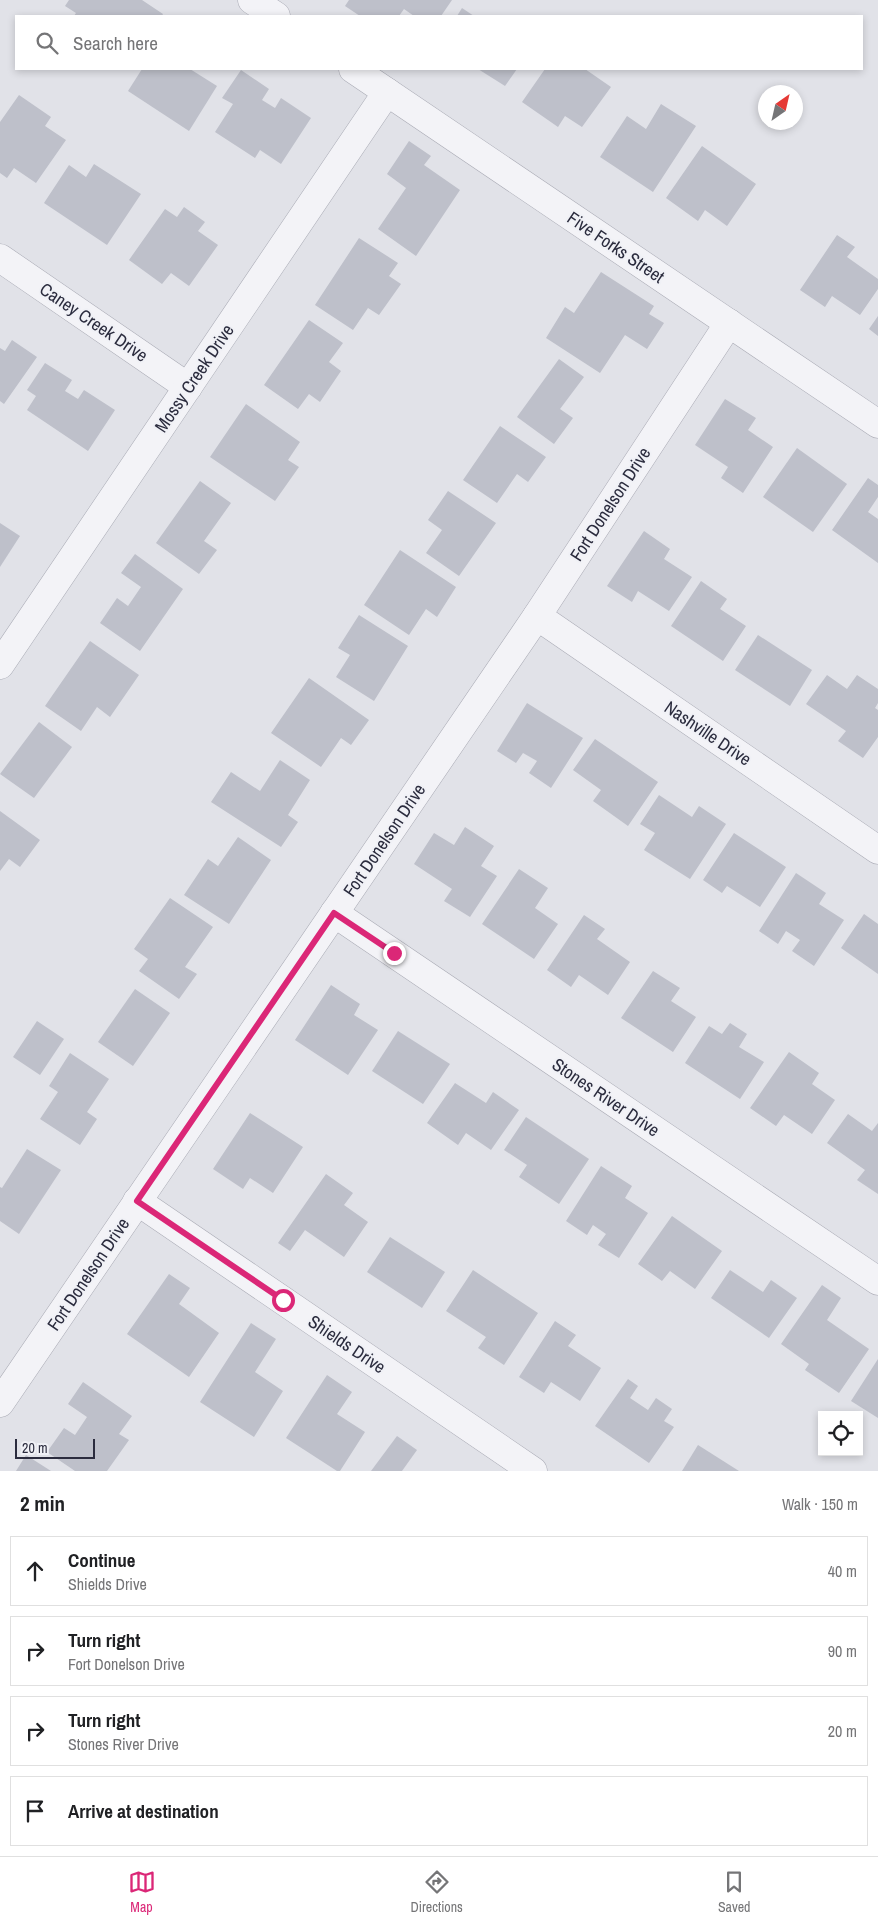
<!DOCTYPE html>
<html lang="en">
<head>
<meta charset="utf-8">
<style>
  body { margin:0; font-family:"Archivo Narrow",sans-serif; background:#f6f6f6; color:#202124 }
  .controls { position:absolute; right:15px; bottom:15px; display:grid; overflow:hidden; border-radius:0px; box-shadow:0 2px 8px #0003 }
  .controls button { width:45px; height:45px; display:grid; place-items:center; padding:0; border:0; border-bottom:1px solid #e0e0e0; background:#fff; color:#202124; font:25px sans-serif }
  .compass { position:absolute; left:758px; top:85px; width:45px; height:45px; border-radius:50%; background:#fff; box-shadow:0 2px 8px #0003; rotate:34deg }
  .scale { position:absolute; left:15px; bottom:12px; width:80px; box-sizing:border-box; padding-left:5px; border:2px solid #2b2c3e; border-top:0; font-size:14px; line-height:18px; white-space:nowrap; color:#2b2c3e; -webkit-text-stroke:4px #f0f1f6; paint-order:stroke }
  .stop { position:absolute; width:15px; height:15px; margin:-11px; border:4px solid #db2777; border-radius:50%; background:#fff }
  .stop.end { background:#db2777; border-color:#fff; box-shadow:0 1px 5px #0008 }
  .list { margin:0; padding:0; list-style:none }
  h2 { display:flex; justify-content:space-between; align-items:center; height:65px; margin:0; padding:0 20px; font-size:21px }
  h2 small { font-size:16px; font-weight:400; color:#757577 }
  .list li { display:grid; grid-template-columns:32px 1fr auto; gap:15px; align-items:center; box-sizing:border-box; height:70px; margin:0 10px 10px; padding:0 10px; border:1px solid #e0e0e0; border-radius:0px }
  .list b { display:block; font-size:19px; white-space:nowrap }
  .list p { margin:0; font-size:16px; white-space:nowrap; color:#757577 }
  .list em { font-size:16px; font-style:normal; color:#757577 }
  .icon { flex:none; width:28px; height:28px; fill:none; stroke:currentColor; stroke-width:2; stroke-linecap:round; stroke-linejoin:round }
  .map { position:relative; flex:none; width:878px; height:1471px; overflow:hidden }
  .search { position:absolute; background:#fff; box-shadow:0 2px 8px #0003; left:15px; right:15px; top:15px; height:55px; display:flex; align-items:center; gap:12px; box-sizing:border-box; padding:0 18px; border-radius:0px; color:#757577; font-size:19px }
  .sheet { height:385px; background:#fff }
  nav { display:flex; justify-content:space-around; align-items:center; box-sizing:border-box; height:70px; border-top:1px solid #e0e0e0; background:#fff; font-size:14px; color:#757577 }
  nav a { display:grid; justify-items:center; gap:2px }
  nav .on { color:#db2777 }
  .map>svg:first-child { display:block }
</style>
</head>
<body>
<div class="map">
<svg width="878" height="1471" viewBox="0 0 878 1471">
  <rect width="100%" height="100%" fill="#e1e2e8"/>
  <g fill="#bec0ca">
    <polygon points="69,0 142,0 163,14 162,16 74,16 76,13 65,6"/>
    <polygon points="349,0 452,0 441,16 414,16 404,9 399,16 360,16 345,6"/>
    <polygon points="462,8 474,16 457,16"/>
    <polygon points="142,69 190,69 217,86 189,131 128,91"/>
    <polygon points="478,69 517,69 505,86"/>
    <polygon points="545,69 585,69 611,87 582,127 565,116 558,127 522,102"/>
    <polygon points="241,70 269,89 262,100 275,108 281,98 311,118 281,164 260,150 255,158 215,132 233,104 222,98"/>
    <polygon points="19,95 51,117 45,126 66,140 36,183 14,168 7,178 0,173 0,122"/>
    <polygon points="661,104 696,126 653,192 600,157 627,116 646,129"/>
    <polygon points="409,141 431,156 424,165 460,190 416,256 378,229 406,188 387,174"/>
    <polygon points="702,146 756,184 727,226 705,210 698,221 666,198"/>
    <polygon points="94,164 141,194 107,245 44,203 69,165 86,177"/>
    <polygon points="184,207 205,222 198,231 218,245 189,286 171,273 162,284 129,260 165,209 177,217"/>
    <polygon points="837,235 855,247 847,257 878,279 878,289 860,315 832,296 825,307 800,290"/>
    <polygon points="359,238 398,263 389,276 401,284 379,315 368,308 353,330 315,305"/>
    <polygon points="601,272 654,306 649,314 664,323 647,349 625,335 600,373 546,338 565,307 574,313"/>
    <polygon points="878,316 878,336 869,329"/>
    <polygon points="309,320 343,343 329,362 341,371 320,402 309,394 298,409 264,385"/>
    <polygon points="12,340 37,357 4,404 0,401 0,348 5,351"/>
    <polygon points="559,359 584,377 560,409 573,418 554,444 517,417"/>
    <polygon points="45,363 72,380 65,391 78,399 84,390 115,410 88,451 27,410 36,396 27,390"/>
    <polygon points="725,399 756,418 748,430 773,447 743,493 721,478 728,467 695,445"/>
    <polygon points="246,404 300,442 288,460 299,467 275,501 210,457"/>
    <polygon points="500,426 546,457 528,482 517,474 497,503 463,480"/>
    <polygon points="797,448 847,484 813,532 763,497"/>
    <polygon points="868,478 878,485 878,497 868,512 878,519 878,563 832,530"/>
    <polygon points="200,481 231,503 204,541 217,550 199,574 156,543"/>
    <polygon points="448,491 496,523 459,576 426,553 442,530 428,520"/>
    <polygon points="0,523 20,536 0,567"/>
    <polygon points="644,531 670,549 664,559 692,577 669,611 638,591 632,602 607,586"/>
    <polygon points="400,550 456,587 437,617 426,609 409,635 364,605"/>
    <polygon points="135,554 183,589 140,651 100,623 117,598 128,606 141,587 121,573"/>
    <polygon points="701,581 727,599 720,609 746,626 723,661 671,626"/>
    <polygon points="359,615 408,646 374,701 336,677 350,655 338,648"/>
    <polygon points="758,635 812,670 790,706 735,670"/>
    <polygon points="90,641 139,675 110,717 97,707 81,731 45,706"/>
    <polygon points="827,675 847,689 857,675 878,689 878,703 875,708 878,710 878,737 863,758 838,741 846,731 806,704"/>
    <polygon points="309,678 369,720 351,745 341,738 321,767 271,733"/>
    <polygon points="527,703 583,738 551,788 529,773 537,761 523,753 516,763 497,751"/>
    <polygon points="39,722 72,747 34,798 0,774"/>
    <polygon points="595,739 658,782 628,826 593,801 601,790 573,770"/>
    <polygon points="280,760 310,780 288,815 298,822 281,847 211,802 231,772 260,791"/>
    <polygon points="659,795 692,817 699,806 726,824 690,879 644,850 655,833 640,824"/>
    <polygon points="0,811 40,840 20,867 9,859 0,871"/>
    <polygon points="465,827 494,846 481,866 497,876 470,917 444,901 452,889 414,864 434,833 454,845"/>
    <polygon points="734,833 786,867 760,907 727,886 722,893 703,880"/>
    <polygon points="238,837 271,860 229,924 184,895 208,859 218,866"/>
    <polygon points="519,869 548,888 535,908 558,924 534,959 482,924"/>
    <polygon points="796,873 826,893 819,904 844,920 814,966 792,951 800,940 786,931 778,944 759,931"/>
    <polygon points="170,898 213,927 185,967 197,974 179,999 139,971 148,959 134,949"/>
    <polygon points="864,914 878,924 878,974 841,948"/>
    <polygon points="584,915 605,929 597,939 630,962 608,995 579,975 571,987 547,970"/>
    <polygon points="653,971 680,988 671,1001 696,1017 673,1052 621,1018"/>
    <polygon points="331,985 360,1004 354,1015 378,1030 348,1075 295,1040"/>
    <polygon points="135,989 170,1013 133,1066 98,1042"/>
    <polygon points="37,1021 64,1039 40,1075 13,1057"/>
    <polygon points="730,1023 747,1034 739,1047 764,1062 740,1099 685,1063 709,1026 722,1034"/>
    <polygon points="398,1031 450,1064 423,1104 372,1071"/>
    <polygon points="789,1052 819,1073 812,1084 835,1100 812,1134 784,1115 776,1126 750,1108"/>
    <polygon points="70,1053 109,1079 87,1112 97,1119 80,1145 40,1119 58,1092 49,1086"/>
    <polygon points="455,1083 486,1103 493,1092 519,1110 491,1150 466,1133 458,1145 427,1123"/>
    <polygon points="250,1113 303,1147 273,1193 250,1178 243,1189 213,1169"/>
    <polygon points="848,1114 872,1131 878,1123 878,1194 857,1180 865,1170 827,1143"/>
    <polygon points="526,1117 589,1159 559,1204 519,1177 527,1165 504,1150"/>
    <polygon points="27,1149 61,1170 19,1234 0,1221 0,1187 2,1188"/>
    <polygon points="601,1166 632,1186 625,1198 648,1213 619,1258 598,1245 606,1234 593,1225 587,1235 566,1221"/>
    <polygon points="326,1174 353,1193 344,1205 368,1222 344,1257 305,1230 290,1251 278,1243"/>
    <polygon points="672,1216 722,1251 695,1289 670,1271 662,1281 638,1264"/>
    <polygon points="390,1237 445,1272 422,1308 367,1272"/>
    <polygon points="473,1270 538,1313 504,1365 478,1348 486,1337 446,1311"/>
    <polygon points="730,1270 763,1292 771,1280 797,1298 769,1338 711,1298"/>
    <polygon points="169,1274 190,1288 179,1304 219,1333 189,1377 127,1334"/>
    <polygon points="822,1285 841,1298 827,1320 869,1349 839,1393 805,1370 809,1364 781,1344"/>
    <polygon points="555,1321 576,1335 568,1346 601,1368 580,1401 551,1382 544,1393 519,1377"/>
    <polygon points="251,1323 276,1339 255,1372 283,1391 254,1437 200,1402"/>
    <polygon points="878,1359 878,1418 851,1401"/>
    <polygon points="327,1375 352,1392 337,1414 365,1432 340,1471 337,1471 286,1438"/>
    <polygon points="628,1379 638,1386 630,1398 648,1410 656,1398 672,1409 664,1421 674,1427 649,1463 595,1426"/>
    <polygon points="83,1382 132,1416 119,1434 129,1440 107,1471 75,1471 47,1452 64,1428 75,1435 87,1417 68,1404"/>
    <polygon points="397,1436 417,1450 402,1471 371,1471"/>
    <polygon points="698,1445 739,1471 682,1471"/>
    <polygon points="26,1455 51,1471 16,1471"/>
  </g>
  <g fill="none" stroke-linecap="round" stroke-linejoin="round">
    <g stroke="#aaabb5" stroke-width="29">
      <g id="minor">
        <polyline points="252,0 276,16"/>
        <polyline points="353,69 878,424"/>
        <polyline points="0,258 188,387"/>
        <polyline points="537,616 878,850"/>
        <polyline points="0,665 387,92"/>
        <polyline points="334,913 878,1281"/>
        <polyline points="137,1201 533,1471"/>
        <polyline points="0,1403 537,616 729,323"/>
      </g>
    </g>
    <use href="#minor" stroke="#f3f3f7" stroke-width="28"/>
  </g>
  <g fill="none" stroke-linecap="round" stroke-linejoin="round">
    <polyline stroke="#db2777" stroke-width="6" points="283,1300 137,1201 334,913 394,953"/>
  </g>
  <g text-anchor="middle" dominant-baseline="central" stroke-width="4" stroke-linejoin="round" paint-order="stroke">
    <g font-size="18" fill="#2b2c3e" stroke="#f0f1f6">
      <text transform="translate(616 247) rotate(34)">Five Forks Street</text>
      <text transform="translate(94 322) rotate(34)">Caney Creek Drive</text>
      <text transform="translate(194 378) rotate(-56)">Mossy Creek Drive</text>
      <text transform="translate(610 504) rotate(-57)">Fort Donelson Drive</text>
      <text transform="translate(708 733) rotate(34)">Nashville Drive</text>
      <text transform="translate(384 840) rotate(-56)">Fort Donelson Drive</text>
      <text transform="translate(606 1097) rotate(34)">Stones River Drive</text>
      <text transform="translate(88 1274) rotate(-56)">Fort Donelson Drive</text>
      <text transform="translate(347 1344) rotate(34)">Shields Drive</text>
    </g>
  </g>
</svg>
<div class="controls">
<button><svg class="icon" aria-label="locate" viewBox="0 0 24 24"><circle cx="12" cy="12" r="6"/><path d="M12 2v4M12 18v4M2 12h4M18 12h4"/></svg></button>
</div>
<svg class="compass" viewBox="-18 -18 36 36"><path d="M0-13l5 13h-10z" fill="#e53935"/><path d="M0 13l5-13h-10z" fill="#757577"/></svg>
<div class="scale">20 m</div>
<div class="stop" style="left:283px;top:1300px"></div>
<div class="stop end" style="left:394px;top:953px"></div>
<div class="search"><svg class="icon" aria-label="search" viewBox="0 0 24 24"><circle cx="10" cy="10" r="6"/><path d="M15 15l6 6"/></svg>Search here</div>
</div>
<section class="sheet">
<h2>2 min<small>Walk · 150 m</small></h2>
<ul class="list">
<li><svg class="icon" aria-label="ahead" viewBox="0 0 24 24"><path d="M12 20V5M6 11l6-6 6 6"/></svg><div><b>Continue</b><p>Shields Drive</p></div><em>40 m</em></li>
<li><svg class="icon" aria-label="right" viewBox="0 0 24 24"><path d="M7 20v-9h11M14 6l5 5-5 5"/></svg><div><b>Turn right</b><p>Fort Donelson Drive</p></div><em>90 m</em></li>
<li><svg class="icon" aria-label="right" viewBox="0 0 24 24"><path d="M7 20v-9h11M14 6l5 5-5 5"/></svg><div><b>Turn right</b><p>Stones River Drive</p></div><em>20 m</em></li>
<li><svg class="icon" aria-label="arrive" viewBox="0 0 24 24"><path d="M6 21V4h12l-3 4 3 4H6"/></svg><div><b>Arrive at destination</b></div></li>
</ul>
</section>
<nav>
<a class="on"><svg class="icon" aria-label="map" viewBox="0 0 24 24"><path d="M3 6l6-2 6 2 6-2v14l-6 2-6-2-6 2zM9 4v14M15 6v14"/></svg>Map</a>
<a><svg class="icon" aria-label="directions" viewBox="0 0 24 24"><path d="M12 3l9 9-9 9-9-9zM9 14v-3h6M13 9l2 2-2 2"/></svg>Directions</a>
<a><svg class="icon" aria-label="saved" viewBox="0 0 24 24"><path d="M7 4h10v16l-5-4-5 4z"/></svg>Saved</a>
</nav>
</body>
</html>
